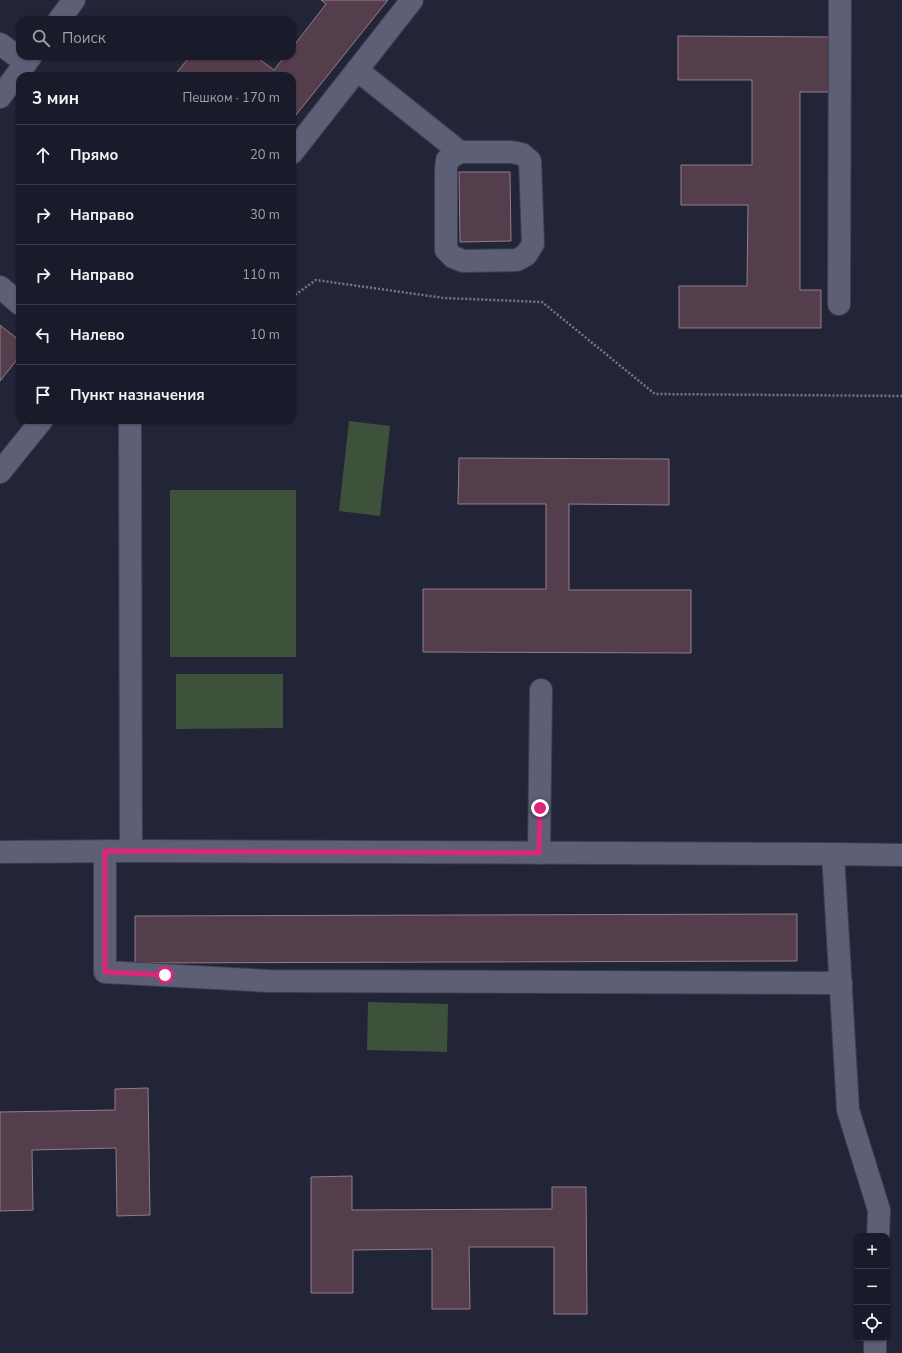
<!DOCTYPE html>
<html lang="ru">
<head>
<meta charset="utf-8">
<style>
  body { margin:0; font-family:"Nunito Sans",sans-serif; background:#232432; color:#f1f3f6 }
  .controls { position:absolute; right:12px; bottom:12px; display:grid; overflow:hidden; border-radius:8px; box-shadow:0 1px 3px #0004 }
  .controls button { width:36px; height:36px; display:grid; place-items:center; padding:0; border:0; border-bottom:1px solid #383947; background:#1a1b2a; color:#f1f3f6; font:20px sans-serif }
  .stop { position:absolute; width:12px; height:12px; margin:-9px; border:3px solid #db2777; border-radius:50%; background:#fff }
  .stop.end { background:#db2777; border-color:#fff; box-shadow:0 1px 4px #0008 }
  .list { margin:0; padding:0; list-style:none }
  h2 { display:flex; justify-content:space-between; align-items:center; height:52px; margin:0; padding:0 16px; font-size:17px }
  h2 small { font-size:13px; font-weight:400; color:#9fa1a8 }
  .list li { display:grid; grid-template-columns:26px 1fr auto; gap:12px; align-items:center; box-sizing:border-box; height:60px; padding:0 16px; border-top:1px solid #383947 }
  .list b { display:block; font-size:15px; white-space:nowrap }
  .list em { font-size:13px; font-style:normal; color:#9fa1a8 }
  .icon { flex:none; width:22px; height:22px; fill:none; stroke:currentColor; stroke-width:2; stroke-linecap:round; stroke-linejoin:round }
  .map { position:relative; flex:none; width:902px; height:1353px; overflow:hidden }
  .search { position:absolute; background:#1a1b2a; box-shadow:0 1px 3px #0004; left:16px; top:16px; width:280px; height:44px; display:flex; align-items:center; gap:10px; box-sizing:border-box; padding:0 14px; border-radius:12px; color:#9fa1a8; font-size:15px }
  .panel { position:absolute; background:#1a1b2a; box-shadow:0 1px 3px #0004; left:16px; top:72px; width:280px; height:352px; border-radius:12px }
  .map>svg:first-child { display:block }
</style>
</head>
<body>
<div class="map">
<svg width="902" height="1353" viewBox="0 0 902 1353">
  <rect width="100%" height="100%" fill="#222438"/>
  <g fill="#3e523b">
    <polygon points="349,421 390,426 380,516 339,511"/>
    <rect x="170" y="490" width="126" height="167"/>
    <polygon points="176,674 283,674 283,728 176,729"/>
    <polygon points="368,1002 448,1004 447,1052 367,1050"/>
  </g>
  <g fill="#543e4b" stroke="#947b8a">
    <polygon points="321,0 388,0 292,120 292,76 174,76 190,56 255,56 274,70 285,56 292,56 292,48 326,4"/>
    <polygon points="678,36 830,37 830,92 800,92 800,290 821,290 821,328 679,328 679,286 747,286 748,205 681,205 681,165 752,165 752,80 678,80"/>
    <polygon points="459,172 510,172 511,241 460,242"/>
    <polygon points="0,325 20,341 20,356 0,381"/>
    <polygon points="459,458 669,459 669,505 569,504 569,590 691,590 691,653 423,652 423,589 546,589 546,504 458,504"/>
    <polygon points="797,914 797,961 135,963 135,916"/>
    <polygon points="148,1088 150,1215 117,1216 116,1148 32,1150 33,1210 0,1211 0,1112 115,1110 115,1089"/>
    <polygon points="352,1176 352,1210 552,1209 552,1187 586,1187 587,1314 554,1314 554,1247 469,1247 470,1309 432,1309 432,1249 353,1250 353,1293 311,1293 311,1177"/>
  </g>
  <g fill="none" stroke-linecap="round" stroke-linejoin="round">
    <g stroke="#3d3e4e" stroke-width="24">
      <g id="minor">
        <polyline points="59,20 74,0"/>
        <polyline points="0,44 26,63"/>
        <polyline points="357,70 460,152 511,152 522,154 530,161 533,244 526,255 517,260 463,261 453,257 446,250 446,170 447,160 460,152"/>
        <polyline points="0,97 31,56"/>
        <polyline points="292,153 412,0"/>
        <polyline points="0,287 20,304"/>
        <polyline points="839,304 840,0"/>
        <polyline points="130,420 131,851"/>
        <polyline points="0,472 42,420"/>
        <polyline points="105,851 105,972 269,981 841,983"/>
        <polyline points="0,852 131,851 833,854 902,855"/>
        <polyline points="539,853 541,690"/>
        <polyline points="833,854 848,1110 879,1210 878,1236"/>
        <polyline points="875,1353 875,1338"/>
      </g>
    </g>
    <polyline stroke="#757788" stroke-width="2.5" stroke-dasharray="2 2" stroke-linecap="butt" points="292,297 316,280 444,298 542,302 655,394 902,396"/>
    <use href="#minor" stroke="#5d5f76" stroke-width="22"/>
  </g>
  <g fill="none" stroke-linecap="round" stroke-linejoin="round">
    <polyline stroke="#db2777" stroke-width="5" points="165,975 105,972 105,851 539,853 540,808"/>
  </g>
</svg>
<div class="controls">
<button>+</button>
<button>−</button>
<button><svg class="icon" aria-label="locate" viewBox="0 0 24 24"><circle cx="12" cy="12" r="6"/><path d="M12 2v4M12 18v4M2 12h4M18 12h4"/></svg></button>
</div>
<div class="stop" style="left:165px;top:975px"></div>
<div class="stop end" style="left:540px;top:808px"></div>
<div class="search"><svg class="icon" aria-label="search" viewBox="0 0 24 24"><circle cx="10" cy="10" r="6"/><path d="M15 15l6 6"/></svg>Поиск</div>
<section class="panel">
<h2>3 мин<small>Пешком · 170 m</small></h2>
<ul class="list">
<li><svg class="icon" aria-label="ahead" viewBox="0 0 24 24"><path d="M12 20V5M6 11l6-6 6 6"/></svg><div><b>Прямо</b></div><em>20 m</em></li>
<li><svg class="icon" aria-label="right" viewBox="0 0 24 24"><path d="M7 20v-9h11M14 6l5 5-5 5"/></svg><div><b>Направо</b></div><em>30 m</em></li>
<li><svg class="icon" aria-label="right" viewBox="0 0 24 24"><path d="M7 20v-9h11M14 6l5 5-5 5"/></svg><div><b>Направо</b></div><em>110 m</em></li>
<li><svg class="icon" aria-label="left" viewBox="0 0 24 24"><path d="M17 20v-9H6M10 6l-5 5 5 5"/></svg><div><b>Налево</b></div><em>10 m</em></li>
<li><svg class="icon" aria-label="arrive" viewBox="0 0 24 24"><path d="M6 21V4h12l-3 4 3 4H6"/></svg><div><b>Пункт назначения</b></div></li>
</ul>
</section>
</div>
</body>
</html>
